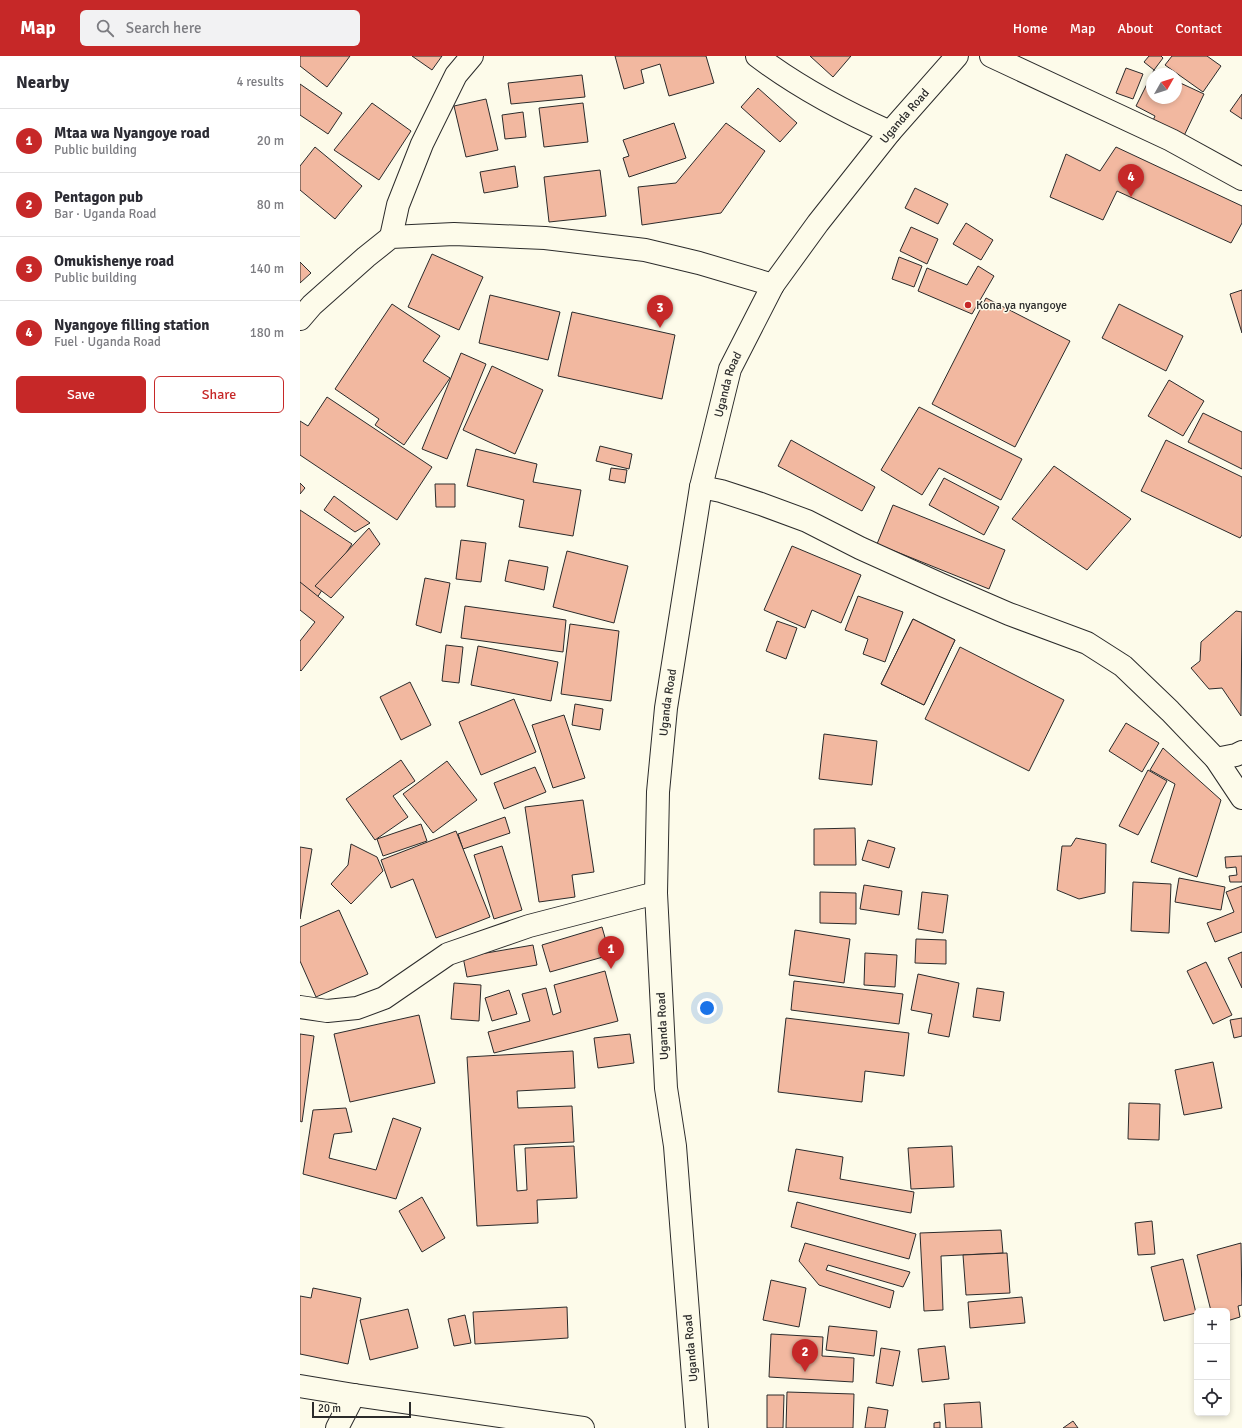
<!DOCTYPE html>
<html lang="en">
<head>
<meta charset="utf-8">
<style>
  body { margin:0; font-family:Signika,sans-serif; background:#f2f2f3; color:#2b2b33 }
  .controls { position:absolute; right:12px; bottom:12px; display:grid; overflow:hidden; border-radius:6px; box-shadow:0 2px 6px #0003 }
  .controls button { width:36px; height:36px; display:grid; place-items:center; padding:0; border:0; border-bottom:1px solid #e1e1e2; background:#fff; color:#2b2b33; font:20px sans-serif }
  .compass { position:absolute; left:846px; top:12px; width:36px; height:36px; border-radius:50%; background:#fff; box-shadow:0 2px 6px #0003; rotate:51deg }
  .scale { position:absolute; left:12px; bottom:10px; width:99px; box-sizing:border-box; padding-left:4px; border:2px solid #2b2b2b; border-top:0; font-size:11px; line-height:14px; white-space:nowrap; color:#2b2b2b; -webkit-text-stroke:3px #fdfbea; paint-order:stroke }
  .you { position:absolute; left:407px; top:952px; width:14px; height:14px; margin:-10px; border:3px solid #fff; border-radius:50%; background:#1a73e8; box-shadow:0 0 0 6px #1a73e833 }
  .badge { display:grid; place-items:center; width:26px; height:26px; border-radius:50%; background:#c62828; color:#fff; font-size:13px; font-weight:700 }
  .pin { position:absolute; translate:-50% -33px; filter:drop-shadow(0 1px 2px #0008) }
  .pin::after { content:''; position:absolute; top:21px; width:14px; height:12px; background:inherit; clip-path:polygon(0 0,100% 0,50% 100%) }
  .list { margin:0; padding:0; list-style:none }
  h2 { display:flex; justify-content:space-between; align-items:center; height:52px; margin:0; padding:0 16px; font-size:17px }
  h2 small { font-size:13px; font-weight:400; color:#7c7c81 }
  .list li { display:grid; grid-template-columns:26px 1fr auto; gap:12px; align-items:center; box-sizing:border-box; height:64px; padding:0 16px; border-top:1px solid #e1e1e2 }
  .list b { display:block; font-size:15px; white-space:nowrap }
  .list p { margin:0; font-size:13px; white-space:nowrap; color:#7c7c81 }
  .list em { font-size:13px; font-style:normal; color:#7c7c81 }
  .actions { display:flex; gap:8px; padding:12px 16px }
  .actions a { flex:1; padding:9px 0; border:1px solid #c62828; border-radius:6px; text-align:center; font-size:14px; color:#c62828 }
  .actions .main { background:#c62828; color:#fff }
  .icon { flex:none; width:22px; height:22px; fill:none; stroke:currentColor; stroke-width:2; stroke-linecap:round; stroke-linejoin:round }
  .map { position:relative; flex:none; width:942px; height:1372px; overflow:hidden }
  header { display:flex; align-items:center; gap:24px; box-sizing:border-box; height:56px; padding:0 20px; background:#c62828; color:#fff }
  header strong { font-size:19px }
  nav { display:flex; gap:22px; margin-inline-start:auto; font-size:14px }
  .search { width:280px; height:36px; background:#f2f2f3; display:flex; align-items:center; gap:10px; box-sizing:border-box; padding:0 14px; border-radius:6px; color:#7c7c81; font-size:15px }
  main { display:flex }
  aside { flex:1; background:#fff }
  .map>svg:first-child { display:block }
</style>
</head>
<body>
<header>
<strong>Map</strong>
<div class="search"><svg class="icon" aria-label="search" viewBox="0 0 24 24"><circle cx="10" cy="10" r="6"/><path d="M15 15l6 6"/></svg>Search here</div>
<nav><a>Home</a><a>Map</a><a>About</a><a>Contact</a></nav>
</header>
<main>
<aside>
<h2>Nearby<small>4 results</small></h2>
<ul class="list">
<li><span class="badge">1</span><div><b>Mtaa wa Nyangoye road</b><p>Public building</p></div><em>20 m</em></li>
<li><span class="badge">2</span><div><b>Pentagon pub</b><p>Bar · Uganda Road</p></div><em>80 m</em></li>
<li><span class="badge">3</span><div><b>Omukishenye road</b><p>Public building</p></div><em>140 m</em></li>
<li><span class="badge">4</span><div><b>Nyangoye filling station</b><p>Fuel · Uganda Road</p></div><em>180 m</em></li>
</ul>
<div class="actions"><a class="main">Save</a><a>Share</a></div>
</aside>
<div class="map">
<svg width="942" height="1372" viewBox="0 0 942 1372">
  <rect width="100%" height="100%" fill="#fdfbea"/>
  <g fill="#f2b8a0" stroke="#2b2b2b" fill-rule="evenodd">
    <polygon points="0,0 50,0 27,31 0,10"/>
    <polygon points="112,0 142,0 132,14"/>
    <polygon points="315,0 406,0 414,27 369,40 360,8 341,14 344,27 324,33"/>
    <polygon points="510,0 551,0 533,21"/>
    <polygon points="849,0 861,0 863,2 854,14 844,6"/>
    <polygon points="872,0 907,0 921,10 903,36 865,9"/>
    <polygon points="826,12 843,18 833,43 816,37"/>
    <polygon points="854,14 863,18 852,18 852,42 876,42 876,25 904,38 882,84 851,69 855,60 836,50"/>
    <polygon points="282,19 285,41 211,48 208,27"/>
    <polygon points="0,28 42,57 28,78 0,59"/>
    <polygon points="458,32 497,67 480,86 441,51"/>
    <polygon points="942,38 942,63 930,55"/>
    <polygon points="186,43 198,94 166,101 154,50"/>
    <polygon points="72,47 111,75 79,124 34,94"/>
    <polygon points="283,47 288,86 244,91 239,52"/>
    <polygon points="223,56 226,81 205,83 202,59"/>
    <polygon points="374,67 386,102 329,121 323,102 329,100 323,84"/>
    <polygon points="426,67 465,95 421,157 342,169 338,131 376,127"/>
    <polygon points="15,91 62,130 35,163 0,134 0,110"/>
    <polygon points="816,91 942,150 942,167 931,187 817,135 803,164 750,141 766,98 800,115"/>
    <polygon points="215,110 218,131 184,137 180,116"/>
    <polygon points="300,114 306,160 249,166 244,121"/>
    <polygon points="615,132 648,148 638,168 605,152"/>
    <polygon points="666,167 693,184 681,204 653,188"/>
    <polygon points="611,171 638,183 627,208 600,195"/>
    <polygon points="132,198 183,221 159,274 108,251"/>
    <polygon points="599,201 622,210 614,231 592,223"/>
    <polygon points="0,206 11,217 0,227"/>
    <polygon points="678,210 694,220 672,258 618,235 627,212 667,229"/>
    <polygon points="942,234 942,277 930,238"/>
    <polygon points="190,239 260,256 248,304 179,287"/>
    <polygon points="686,242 770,285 715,391 632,348"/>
    <polygon points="92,248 140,280 123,305 150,322 104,389 75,369 79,363 35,333"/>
    <polygon points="819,248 883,280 866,315 802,282"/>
    <polygon points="272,256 375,279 362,343 258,320"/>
    <polygon points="161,297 186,308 147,403 122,393"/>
    <polygon points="192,310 243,334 215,398 163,374"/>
    <polygon points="869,324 904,345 883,380 848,360"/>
    <polygon points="27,341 132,411 97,464 0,399 0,365 8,370"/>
    <polygon points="619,351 722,403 701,444 639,412 622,439 581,414"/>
    <polygon points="903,357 942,376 942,413 888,386"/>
    <polygon points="491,384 575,431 562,455 478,410"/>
    <polygon points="866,384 942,421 942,479 940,482 841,435"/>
    <polygon points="300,390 332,398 329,413 296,405"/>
    <polygon points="176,393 237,408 233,426 281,434 273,480 219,471 224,444 167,430"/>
    <polygon points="754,410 831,463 787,514 712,463"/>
    <polygon points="311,412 327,414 325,427 309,424"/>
    <polygon points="644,422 699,451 684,479 629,449"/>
    <polygon points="0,427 5,432 0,438"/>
    <polygon points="135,428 155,428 155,451 136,451"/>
    <polygon points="34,440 70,467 55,476 24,454"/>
    <polygon points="593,449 705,494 689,533 577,488"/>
    <polygon points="0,454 52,488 11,551 0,544"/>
    <polygon points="69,472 80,488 31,542 15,530"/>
    <polygon points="161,484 186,487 181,526 156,523"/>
    <polygon points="492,490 561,519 541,567 512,554 505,572 464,554"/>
    <polygon points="267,495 328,510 314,567 253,551"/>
    <polygon points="209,504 248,511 244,534 205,525"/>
    <polygon points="125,522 150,527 141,577 116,569"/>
    <polygon points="0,526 44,561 1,615 0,614 0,585 15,566 0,554"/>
    <polygon points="558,540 603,556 585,606 563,598 568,583 545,574"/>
    <polygon points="165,550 266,564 263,596 161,582"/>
    <polygon points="936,555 942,556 941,660 922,632 909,633 891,612 900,605 901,586"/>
    <path d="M613 563 655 584 624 649 581 628ZM598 605 618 615 615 621 595 610Z"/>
    <polygon points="613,563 655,584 624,649 581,628"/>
    <polygon points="477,565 497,572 486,603 466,595"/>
    <polygon points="270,568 319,575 311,645 261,638"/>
    <polygon points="146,589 163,591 159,627 142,625"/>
    <polygon points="178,590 258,606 251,645 171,629"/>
    <polygon points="660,591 764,644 729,715 625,663"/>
    <polygon points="110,626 131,669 101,684 80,641"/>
    <polygon points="214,643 236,696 181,719 159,666"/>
    <polygon points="275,648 303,653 300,674 272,669"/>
    <polygon points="264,659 285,722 253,732 232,669"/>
    <polygon points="826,667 859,687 842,716 809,695"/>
    <polygon points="524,678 577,685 572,729 519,723"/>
    <polygon points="863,692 921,744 897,821 851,806 875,728 850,714"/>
    <polygon points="101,704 115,725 93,740 108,761 75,784 46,743"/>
    <polygon points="147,705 177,744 133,777 103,738"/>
    <polygon points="235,711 246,736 204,753 194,727"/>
    <polygon points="848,714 867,725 838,779 819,770"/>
    <polygon points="283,744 294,816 272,819 275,841 239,846 225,751"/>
    <polygon points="205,761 210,777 163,793 158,778"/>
    <polygon points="121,768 127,785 83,800 77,783"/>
    <polygon points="555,772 556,809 514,809 514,773"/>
    <polygon points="156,775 190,861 136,882 113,823 91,832 81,804"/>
    <polygon points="776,782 806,788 805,837 779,843 757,834 762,790 771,790"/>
    <polygon points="568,784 595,792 589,812 562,804"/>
    <polygon points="51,788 77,801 83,815 51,848 31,828 48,809"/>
    <polygon points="202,790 222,854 194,863 174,799"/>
    <polygon points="0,791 12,793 0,863"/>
    <polygon points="942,800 942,826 930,826 929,820 937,819 936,811 926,812 925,801"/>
    <polygon points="879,822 925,831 921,854 875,846"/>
    <polygon points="833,826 871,828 869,877 831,875"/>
    <polygon points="564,829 602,835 599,859 560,853"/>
    <polygon points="942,830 942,876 915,886 907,867 934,856 926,836"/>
    <polygon points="520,836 556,837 556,868 520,867"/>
    <polygon points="622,836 648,839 643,877 618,873"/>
    <polygon points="39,854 68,918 16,941 0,905 0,871"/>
    <polygon points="302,871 310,899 250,916 242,889"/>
    <polygon points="495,874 550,883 544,927 489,919"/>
    <polygon points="616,883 646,884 646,908 615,907"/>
    <polygon points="233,889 237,909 167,921 163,901"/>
    <polygon points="942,896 942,932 928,902"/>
    <polygon points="565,897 597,899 595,931 564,929"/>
    <polygon points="906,906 932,959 913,968 887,915"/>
    <polygon points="305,915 318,965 194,997 188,976 230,965 222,938 246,932 253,959 261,956 254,929"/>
    <polygon points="618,918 659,927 649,981 628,977 632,958 611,954"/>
    <polygon points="494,925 603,938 599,968 491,954"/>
    <polygon points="154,927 181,929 179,965 151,963"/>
    <polygon points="677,932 704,936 700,965 673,961"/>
    <polygon points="209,934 217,958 192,965 185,942"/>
    <polygon points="119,959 135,1027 50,1046 34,978"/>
    <polygon points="486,962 609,977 604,1020 565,1015 562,1046 478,1036"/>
    <polygon points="942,962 942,980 934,982 930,964"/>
    <polygon points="0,978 14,980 2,1066 0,1065"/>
    <polygon points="330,978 334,1007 298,1012 294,982"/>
    <polygon points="273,995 275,1032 217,1035 218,1052 272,1050 274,1086 214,1089 217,1135 227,1134 225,1092 274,1090 277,1142 237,1144 238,1167 177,1170 167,1001"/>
    <polygon points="913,1006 922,1052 884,1059 875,1014"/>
    <polygon points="829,1047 860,1048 859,1084 828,1083"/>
    <polygon points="46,1052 52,1076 34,1078 29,1102 76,1114 93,1062 121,1072 96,1143 3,1118 13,1054"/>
    <polygon points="652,1090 654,1131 611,1133 608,1092"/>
    <polygon points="496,1093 543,1101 540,1123 614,1136 611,1157 488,1135"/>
    <polygon points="122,1141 145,1182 122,1196 99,1155"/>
    <polygon points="497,1146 616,1178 609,1203 491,1171"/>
    <polygon points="852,1165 855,1198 838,1199 835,1167"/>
    <polygon points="701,1174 703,1197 641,1200 643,1254 624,1255 620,1177"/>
    <polygon points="505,1187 610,1216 603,1231 528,1209 526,1214 594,1235 590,1252 519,1229 499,1205"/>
    <polygon points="941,1187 942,1249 938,1250 940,1261 927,1265 927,1255 911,1255 897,1199"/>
    <polygon points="707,1197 710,1237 666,1239 663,1199"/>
    <polygon points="883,1203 896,1257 864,1265 851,1211"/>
    <polygon points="471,1224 506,1232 499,1271 463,1264"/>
    <polygon points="13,1232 61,1242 48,1308 0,1298 0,1240 11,1242"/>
    <polygon points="722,1241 725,1267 670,1272 668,1246"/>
    <polygon points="267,1251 268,1282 175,1288 173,1256"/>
    <polygon points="108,1253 118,1292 70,1304 60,1264"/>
    <polygon points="165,1259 171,1287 154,1290 148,1263"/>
    <polygon points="529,1270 577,1275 574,1300 526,1294"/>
    <polygon points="471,1278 523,1281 522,1300 554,1302 553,1326 469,1321"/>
    <polygon points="645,1290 649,1323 622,1326 618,1293"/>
    <polygon points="581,1292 600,1295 593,1330 576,1327"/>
    <polygon points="487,1336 554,1338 553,1372 486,1372"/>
    <polygon points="467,1339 484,1339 483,1372 467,1372"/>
    <polygon points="680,1346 682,1372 646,1372 644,1348"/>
    <polygon points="568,1351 588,1354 585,1372 565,1372"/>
    <polygon points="773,1365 778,1372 763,1372"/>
    <polygon points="640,1366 640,1372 634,1372 634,1367"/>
  </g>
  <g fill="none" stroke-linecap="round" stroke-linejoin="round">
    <g stroke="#2b2b2b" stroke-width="24">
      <g id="minor">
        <path d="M457 0C498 31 543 55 590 76"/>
        <polyline points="691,0 871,84 942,123"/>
        <polyline points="91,181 98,149 122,88 156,19 172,0"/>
        <polyline points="0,263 12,249 66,201 91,181 154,178 245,182 345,194 399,207 473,229"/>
        <polyline points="401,431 421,435 461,448 507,465 560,492 642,529 709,558 787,587 823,610 870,655 916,703 942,742"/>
        <polyline points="916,703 936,699 942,696"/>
        <polyline points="0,951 27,955 57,952 84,942 148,898 229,870 356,837"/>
        <polyline points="0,1330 54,1339 283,1372"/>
        <polyline points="37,1372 54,1339"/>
      </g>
    </g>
    <g stroke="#2b2b2b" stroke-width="24">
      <g id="primary">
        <path id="s1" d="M397 1372 375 1090 366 1032 356 837 358 736 366 652 401 431 430 313 473 229 518 167 590 76 657 0"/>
      </g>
    </g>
    <use href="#minor" stroke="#fdfbea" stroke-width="22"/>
    <use href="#primary" stroke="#fdfbea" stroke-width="22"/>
  </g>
  <circle fill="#c62828" stroke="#fdfbea" stroke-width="1.5" cx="668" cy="249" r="4"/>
  <g text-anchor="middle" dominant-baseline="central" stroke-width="3" stroke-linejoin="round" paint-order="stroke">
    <g font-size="12" fill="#2b2b2b" stroke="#fdfbea">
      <text stroke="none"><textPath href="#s1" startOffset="1376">Uganda Road</textPath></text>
      <text stroke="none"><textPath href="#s1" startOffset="1052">Uganda Road</textPath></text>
      <text stroke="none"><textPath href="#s1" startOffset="728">Uganda Road</textPath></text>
      <text transform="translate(363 970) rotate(-93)">Uganda Road</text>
      <text transform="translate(391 1292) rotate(-95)">Uganda Road</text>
    </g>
    <g font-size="12" fill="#2b2b2b" stroke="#fdfbea" text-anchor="start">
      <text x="676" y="249">Kona ya nyangoye</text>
    </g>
  </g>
</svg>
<div class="controls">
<button>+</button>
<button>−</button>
<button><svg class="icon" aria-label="locate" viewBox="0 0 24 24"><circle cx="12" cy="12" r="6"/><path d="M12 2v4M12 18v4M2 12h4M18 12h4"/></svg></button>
</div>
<svg class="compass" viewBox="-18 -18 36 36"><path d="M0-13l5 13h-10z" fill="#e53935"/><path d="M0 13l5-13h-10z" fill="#7c7c81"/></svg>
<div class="scale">20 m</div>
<div class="you"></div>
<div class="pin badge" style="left:311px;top:913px">1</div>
<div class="pin badge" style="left:505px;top:1316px">2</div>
<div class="pin badge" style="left:360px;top:272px">3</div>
<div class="pin badge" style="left:831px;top:141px">4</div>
</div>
</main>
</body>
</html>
